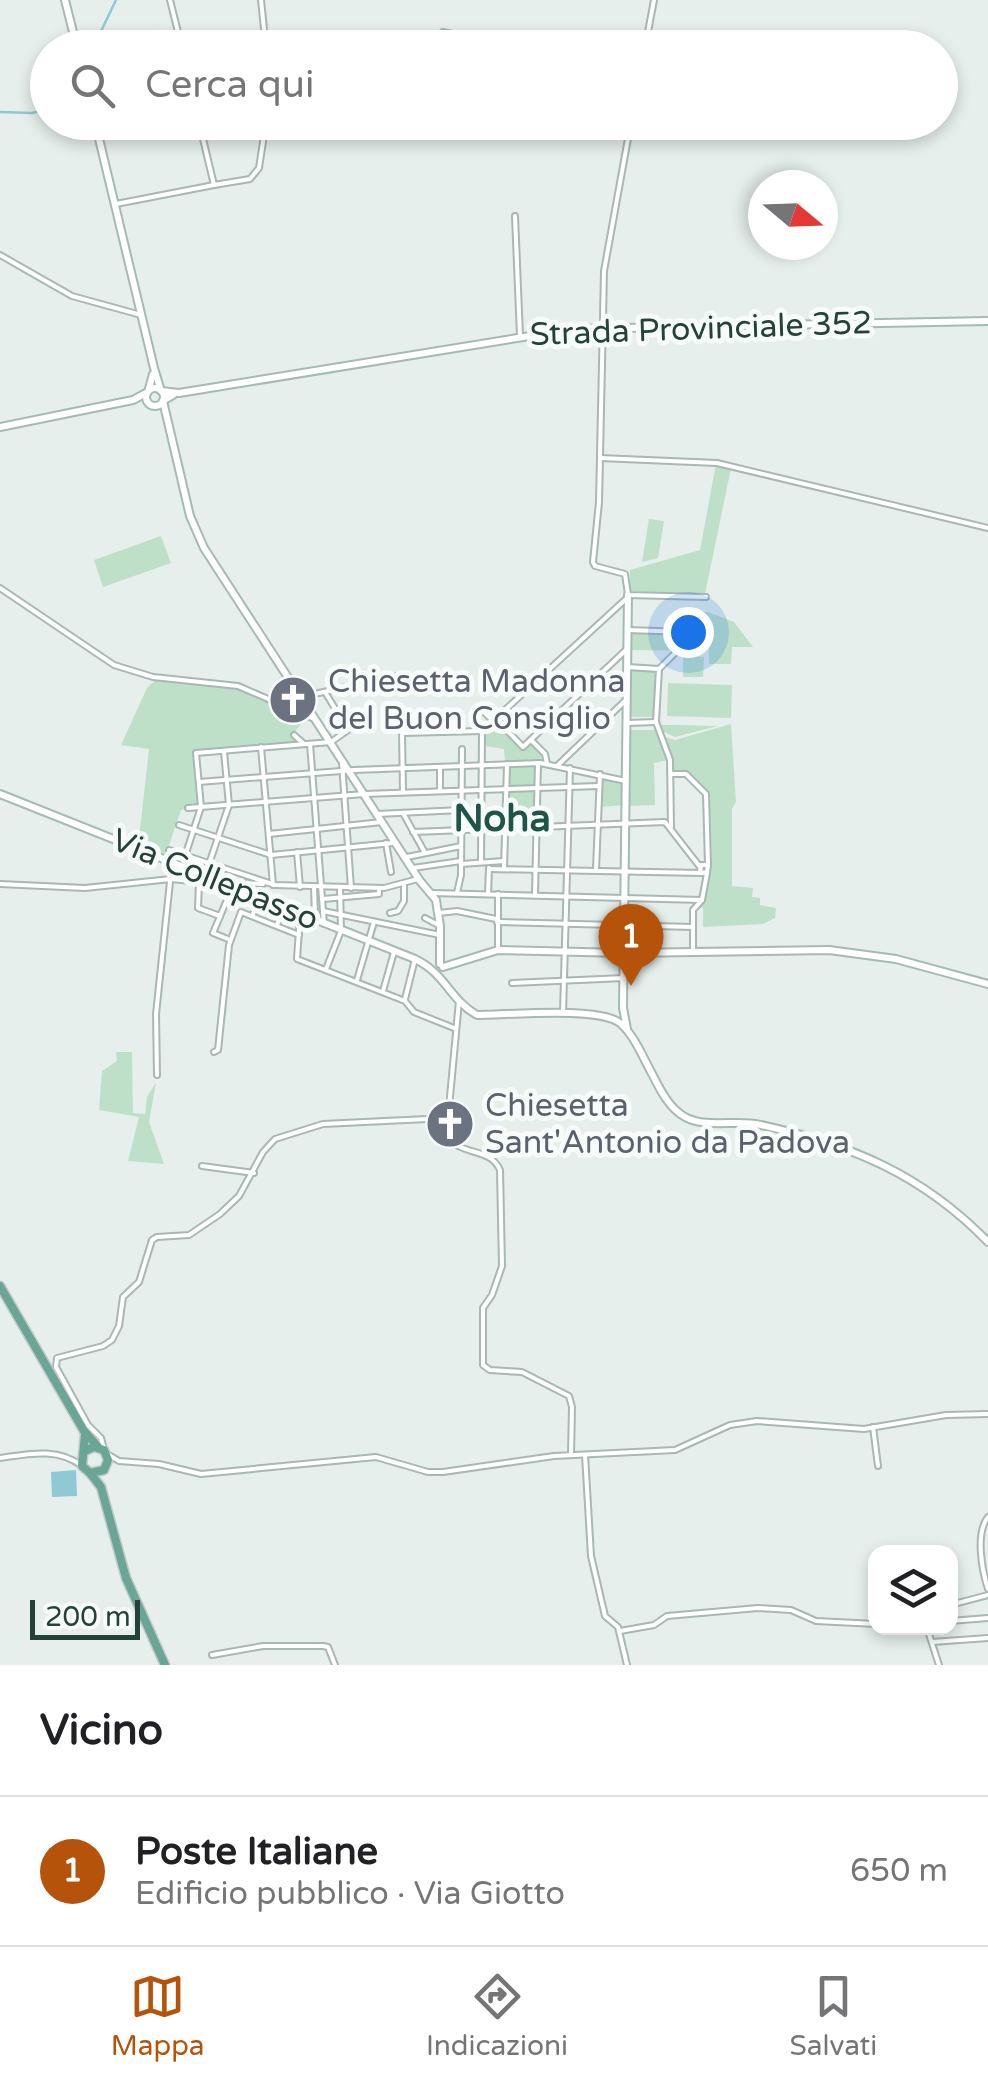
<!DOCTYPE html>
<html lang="it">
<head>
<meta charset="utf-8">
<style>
  body { margin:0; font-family:"Varela Round",sans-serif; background:#f2f2f2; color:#202124 }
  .controls { position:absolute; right:30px; bottom:30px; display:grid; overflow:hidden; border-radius:20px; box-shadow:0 5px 15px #0003 }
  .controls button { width:90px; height:90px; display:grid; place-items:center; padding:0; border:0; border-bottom:2px solid #e0e0e0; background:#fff; color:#202124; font:50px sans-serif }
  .compass { position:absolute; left:748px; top:170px; width:90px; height:90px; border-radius:50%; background:#fff; box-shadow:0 5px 15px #0003; rotate:109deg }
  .scale { position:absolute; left:30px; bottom:25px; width:110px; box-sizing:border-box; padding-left:10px; border:5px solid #24423a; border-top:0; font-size:28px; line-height:35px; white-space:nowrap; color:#24423a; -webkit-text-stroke:8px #f7fbf9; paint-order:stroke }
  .you { position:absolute; left:688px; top:632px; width:35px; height:35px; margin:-25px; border:8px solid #fff; border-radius:50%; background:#1a73e8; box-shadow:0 0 0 15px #1a73e833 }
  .badge { display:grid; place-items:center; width:65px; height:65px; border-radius:50%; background:#b45309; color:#fff; font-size:32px; font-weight:700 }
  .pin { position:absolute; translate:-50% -82px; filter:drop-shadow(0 2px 5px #0008) }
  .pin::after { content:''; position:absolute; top:52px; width:35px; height:30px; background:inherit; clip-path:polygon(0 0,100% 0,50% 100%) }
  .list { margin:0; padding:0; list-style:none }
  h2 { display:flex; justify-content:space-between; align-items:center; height:130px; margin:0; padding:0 40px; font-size:42px }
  h2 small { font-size:32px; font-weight:400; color:#757577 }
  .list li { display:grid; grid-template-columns:65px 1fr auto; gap:30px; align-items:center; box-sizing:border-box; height:150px; padding:0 40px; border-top:2px solid #e0e0e0 }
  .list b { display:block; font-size:38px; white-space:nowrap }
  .list p { margin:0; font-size:32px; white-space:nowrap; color:#757577 }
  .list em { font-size:32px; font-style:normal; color:#757577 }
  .icon { flex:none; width:55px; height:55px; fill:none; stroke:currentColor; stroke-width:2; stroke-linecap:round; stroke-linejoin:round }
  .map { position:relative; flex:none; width:988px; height:1665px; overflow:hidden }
  .search { position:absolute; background:#fff; box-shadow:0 5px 15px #0003; left:30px; right:30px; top:30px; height:110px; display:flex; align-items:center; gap:25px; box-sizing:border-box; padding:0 35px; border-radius:55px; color:#757577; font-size:38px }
  .sheet { height:280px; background:#fff }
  nav { display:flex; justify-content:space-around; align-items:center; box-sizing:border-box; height:140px; border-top:2px solid #e0e0e0; background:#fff; font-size:28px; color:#757577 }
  nav a { display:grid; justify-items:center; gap:5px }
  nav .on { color:#b45309 }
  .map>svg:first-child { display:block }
</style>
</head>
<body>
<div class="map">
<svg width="988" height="1665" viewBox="0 0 988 1665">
  <rect width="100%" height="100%" fill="#e6efeb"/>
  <g fill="#bfe0c8">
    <polygon points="716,464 731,468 705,594 630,591 630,570 700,550"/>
    <polygon points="649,519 664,521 658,558 642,562"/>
    <polygon points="161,536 171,563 103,587 94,560"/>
    <polygon points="708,612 734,622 753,647 732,647 731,664 709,664 709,646 706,651 629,650 630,633 688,635 687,618 682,614"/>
    <polygon points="683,656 704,657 703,677 683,677"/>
    <polygon points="630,671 655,671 654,717 630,717"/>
    <polygon points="157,679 237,687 306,718 292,735 298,743 195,751 199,805 181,810 167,851 173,854 171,860 138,847 149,749 121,745 147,688"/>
    <polygon points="668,683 732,685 731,718 667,716"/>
    <polygon points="497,724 522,750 531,742 543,755 541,760 505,761 504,749 484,746 486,734"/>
    <path d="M731 724 736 802 732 809V886L753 888 752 897 760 898V905L776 908 775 918 763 924 703 927V908L700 907C718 879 710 827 709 794L688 771H674L673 759 662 736 675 740Z"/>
    <polygon points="678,725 715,726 718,726 675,737 660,730 662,725"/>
    <polygon points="630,730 655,730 668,760 654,763 655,805 629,806"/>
    <polygon points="536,765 535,787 509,787 509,766"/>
    <polygon points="602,777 623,783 624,805 601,807"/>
    <polygon points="535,790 534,824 509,825 509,791"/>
    <polygon points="116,1052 132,1052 133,1113 145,1114 147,1097 156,1083 149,1122 164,1164 128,1161 139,1117 99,1110 102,1071 117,1061"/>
  </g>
  <polygon fill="#8ec9d4" points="76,1470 77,1496 52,1497 51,1472"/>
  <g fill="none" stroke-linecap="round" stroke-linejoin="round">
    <g stroke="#8ec9d4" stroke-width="2.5">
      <polyline points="93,48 116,0"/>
      <polyline points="0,112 32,113 48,109"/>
    </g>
    <g stroke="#a8b8b2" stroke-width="8">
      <g id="street">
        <polyline points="170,0 182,48"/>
        <polyline points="261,0 266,48"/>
        <polyline points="443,32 525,48"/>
        <polyline points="645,48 654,0"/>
        <polyline points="199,122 214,185 250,179 259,168 266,122"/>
        <polyline points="631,122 604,271 599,502 593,562 595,566 625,574 628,595 706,597"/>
        <polyline points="116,204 214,185"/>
        <polyline points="515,216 520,336"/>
        <polyline points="0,255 72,296 141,315"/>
        <polyline points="600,458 717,463 988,528"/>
        <polyline points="0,588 114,665 153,677 238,686 312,718"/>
        <polyline points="627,630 688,632"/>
        <polyline points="627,667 659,669 656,722 670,760 671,827"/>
        <polyline points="659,669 678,650"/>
        <polyline points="301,697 396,676"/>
        <polyline points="482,710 495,723"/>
        <polyline points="497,720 523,747 627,649"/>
        <polyline points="627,723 656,722"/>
        <polyline points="482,731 626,599"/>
        <polyline points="294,735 304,744"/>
        <polyline points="531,740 545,754 547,764"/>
        <polyline points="310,744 324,924"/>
        <polyline points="261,747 273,885"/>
        <polyline points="342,763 351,888"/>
        <polyline points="558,765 627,699"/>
        <polyline points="671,774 686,774 706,794 708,865"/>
        <polyline points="199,782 354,770 540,763 626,781"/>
        <polyline points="440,791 440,767"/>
        <polyline points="403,792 402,733 482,731"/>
        <polyline points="188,808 364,794 599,786"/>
        <polyline points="403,813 424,851"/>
        <polyline points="377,814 461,810"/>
        <polyline points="179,825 271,855 393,843"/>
        <polyline points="413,832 665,822 700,867"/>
        <polyline points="269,834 382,822"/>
        <polyline points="386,843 391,872"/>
        <polyline points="169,850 275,885 384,888 418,879"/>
        <polyline points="297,852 300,887"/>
        <polyline points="185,856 201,807 196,753 331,742 348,730 325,692"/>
        <polyline points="407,857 461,846"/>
        <polyline points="481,862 482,731"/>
        <polyline points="209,864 229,805 224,752"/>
        <polyline points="461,864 504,861"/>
        <polygon points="701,865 708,865 707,873 700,872"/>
        <polyline points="413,868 461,861"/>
        <polyline points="489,869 702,873"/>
        <polyline points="504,869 507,764"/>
        <polyline points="596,869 600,774"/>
        <polyline points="199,882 198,908 220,916"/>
        <polyline points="241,883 263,884"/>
        <polyline points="0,884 85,888 171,879 213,883 217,880"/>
        <polyline points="314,887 315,917"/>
        <polyline points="432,893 702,900"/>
        <polyline points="457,893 461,875 462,749"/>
        <polyline points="488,894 489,868"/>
        <polyline points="498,894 498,949"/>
        <polyline points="535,894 538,763"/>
        <polyline points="323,899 379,894 379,891"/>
        <polyline points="323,911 440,935"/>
        <polyline points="390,913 398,911 404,901 404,884"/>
        <polyline points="439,913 457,911 496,919"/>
        <polyline points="300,915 297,959 405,1001 414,1012 454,1028"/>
        <polyline points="252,916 260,899"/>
        <polyline points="425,918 440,926"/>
        <polyline points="497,922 693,927"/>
        <polyline points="277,925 284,908"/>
        <polyline points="228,939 213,933 232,888"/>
        <polyline points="693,953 693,910 702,900 707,873"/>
        <polyline points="326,969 341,931 340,887"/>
        <polyline points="357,980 374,922"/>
        <polyline points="512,983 624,978"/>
        <polyline points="383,991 394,952"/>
        <polyline points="405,999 415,959"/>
        <polyline points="563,1013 570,768"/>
        <polyline points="214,1052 218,1050 229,945 241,912 299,935"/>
        <polyline points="157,1075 156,1014 172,863"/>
        <path d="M448 1118 458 1146C474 1154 492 1152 500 1170L502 1266 492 1295 483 1308V1365L490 1370 522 1372 569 1396 572 1407 571 1455"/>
        <polyline points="202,1166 254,1173"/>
        <polyline points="873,1427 878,1466"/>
        <polyline points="104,1449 101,1438 88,1425 56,1367 57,1358 103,1346 112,1340 119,1326 123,1297 139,1282 152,1240 157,1237 189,1235 220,1214 239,1196 263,1152 275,1139 323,1124 448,1118 459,1001"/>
        <polyline points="107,1454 119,1461 159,1464 201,1474 376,1457 428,1472 443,1472 554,1456 675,1450 730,1425 757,1421 864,1429 946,1415 988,1414"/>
        <polyline points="585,1455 591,1556 605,1616 618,1627 627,1665"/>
        <path d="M0 1458C28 1454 58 1447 82 1466"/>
        <path d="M988 1517C975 1533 982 1571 988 1589"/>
        <polyline points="950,1605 988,1595"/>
        <polyline points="950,1621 988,1618"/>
        <polyline points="927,1628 939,1665"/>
        <polyline points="620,1631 654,1625 667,1616 758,1608 791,1610 816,1621 876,1624"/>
        <polyline points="932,1642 988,1638"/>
        <polyline points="212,1655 263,1646 323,1646 328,1647 335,1665"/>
      </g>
    </g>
    <g stroke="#a4bbb3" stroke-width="10">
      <g id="secondary">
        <polyline points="65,0 77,48"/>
        <polyline points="95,122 154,368 161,391 179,393 573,329 988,321"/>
        <circle cx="155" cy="397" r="9"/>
        <polyline points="173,395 163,401 190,516 204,548 420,881 436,900 440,926 440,964"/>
        <polyline points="0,427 133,400 148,392 153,374"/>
        <path d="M0 794 415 959C446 974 449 999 477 1015 508 1015 598 1006 620 1023 633 1034 641 1053 649 1068 658 1085 667 1107 685 1117 707 1129 737 1119 761 1125 852 1145 923 1175 988 1242"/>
        <polyline points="443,967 498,950 625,953 829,950 896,959 988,984"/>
        <polyline points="627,1029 623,1008 628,595"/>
      </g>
    </g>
    <g stroke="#c2cac8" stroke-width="11">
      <g id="primary">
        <polyline points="0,1286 84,1431 99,1448"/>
        <polyline points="85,1435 82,1466 90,1473 104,1470 108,1460 104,1450 94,1447 85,1451"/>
        <polyline points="90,1473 101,1487 126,1578 165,1665"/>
      </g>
    </g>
    <use href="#street" stroke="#fff" stroke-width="4"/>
    <use href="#secondary" stroke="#fff" stroke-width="6"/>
    <use href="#primary" stroke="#6aa596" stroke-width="8"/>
  </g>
  <defs>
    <g id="church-disc" transform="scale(2.5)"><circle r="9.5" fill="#6b7280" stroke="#f7fbf9"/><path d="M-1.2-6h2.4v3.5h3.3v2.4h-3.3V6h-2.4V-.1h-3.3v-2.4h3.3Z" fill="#fff"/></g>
  </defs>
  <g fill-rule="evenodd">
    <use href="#church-disc" x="293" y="700"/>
    <use href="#church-disc" x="450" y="1124"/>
  </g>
  <g text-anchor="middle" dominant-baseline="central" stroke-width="10" stroke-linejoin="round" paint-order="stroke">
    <g font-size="32" fill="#24423a" stroke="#f7fbf9">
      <text transform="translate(701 329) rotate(-2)">Strada Provinciale 352</text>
      <text transform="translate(215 880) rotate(22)">Via Collepasso</text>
    </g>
    <g font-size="32" fill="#5b616d" stroke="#f7fbf9" text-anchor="start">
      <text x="328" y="682">Chiesetta Madonna<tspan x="328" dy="37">del Buon Consiglio</tspan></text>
      <text x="485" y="1106">Chiesetta<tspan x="485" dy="37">Sant'Antonio da Padova</tspan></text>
    </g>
    <g font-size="38" font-weight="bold" fill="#1f5548" stroke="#f7fbf9">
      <text x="502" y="819">Noha</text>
    </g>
  </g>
</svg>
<div class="controls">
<button><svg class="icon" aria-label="layers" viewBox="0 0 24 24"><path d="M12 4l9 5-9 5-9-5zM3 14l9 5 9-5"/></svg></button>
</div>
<svg class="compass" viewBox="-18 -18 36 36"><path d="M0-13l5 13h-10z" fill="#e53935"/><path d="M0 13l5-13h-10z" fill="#757577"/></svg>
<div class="scale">200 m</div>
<div class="you"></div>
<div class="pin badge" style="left:631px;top:986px">1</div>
<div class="search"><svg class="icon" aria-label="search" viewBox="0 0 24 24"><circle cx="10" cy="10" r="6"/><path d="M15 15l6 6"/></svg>Cerca qui</div>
</div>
<section class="sheet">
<h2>Vicino<small></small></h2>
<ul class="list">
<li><span class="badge">1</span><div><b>Poste Italiane</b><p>Edificio pubblico · Via Giotto</p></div><em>650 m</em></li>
</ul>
</section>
<nav>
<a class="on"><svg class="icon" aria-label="map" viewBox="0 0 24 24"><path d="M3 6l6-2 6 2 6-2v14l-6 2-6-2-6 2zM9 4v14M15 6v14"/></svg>Mappa</a>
<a><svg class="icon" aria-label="directions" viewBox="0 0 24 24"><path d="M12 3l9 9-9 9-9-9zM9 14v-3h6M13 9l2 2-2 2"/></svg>Indicazioni</a>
<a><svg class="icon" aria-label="saved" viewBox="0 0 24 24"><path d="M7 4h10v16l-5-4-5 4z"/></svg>Salvati</a>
</nav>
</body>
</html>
